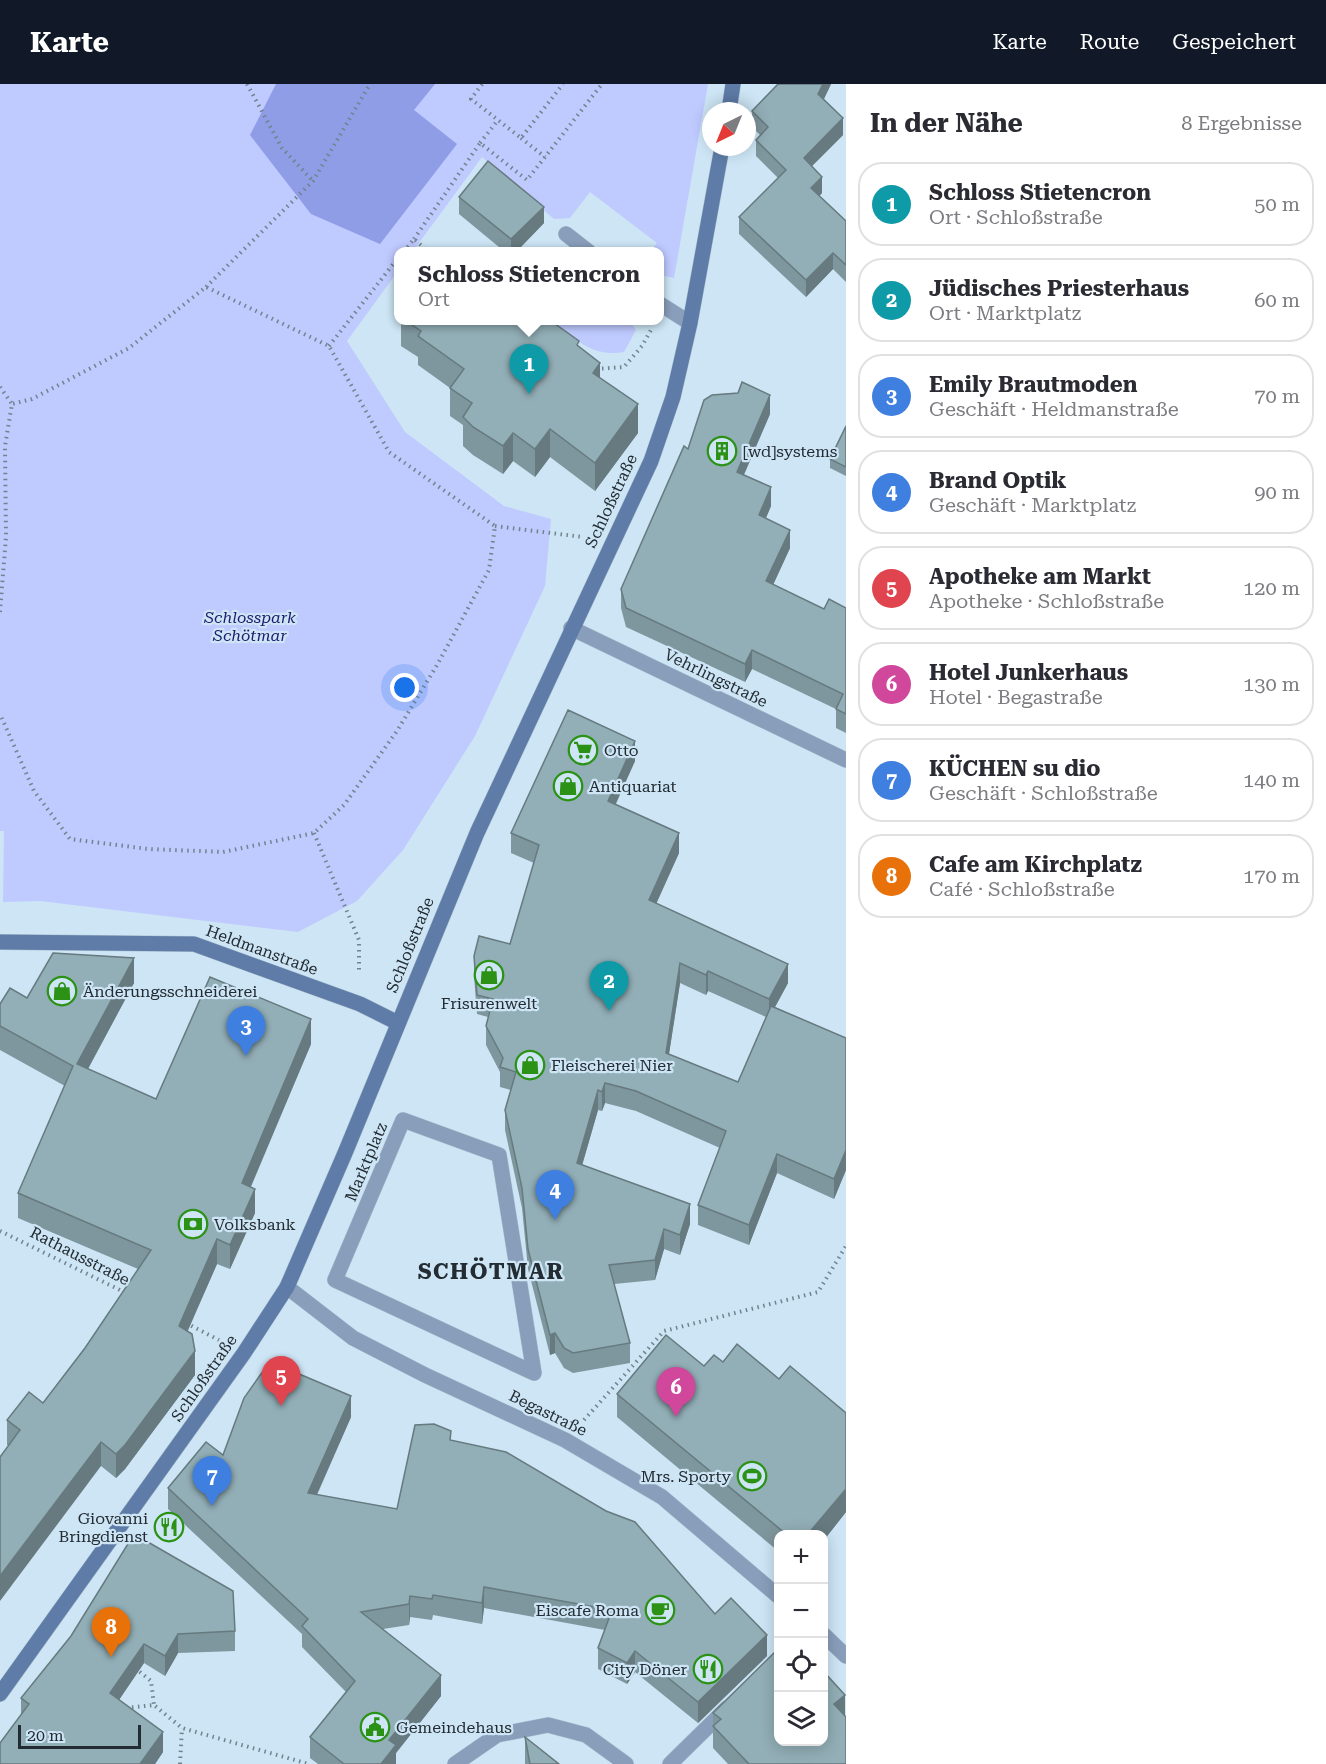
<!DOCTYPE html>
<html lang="de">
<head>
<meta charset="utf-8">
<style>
  body { margin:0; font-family:"Roboto Serif",serif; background:#f2f2f3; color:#2b2b33 }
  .controls { position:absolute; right:18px; bottom:18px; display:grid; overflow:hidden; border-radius:12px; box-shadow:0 3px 15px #0003 }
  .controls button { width:54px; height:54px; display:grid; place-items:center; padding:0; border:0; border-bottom:2px solid #e1e1e2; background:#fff; color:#2b2b33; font:30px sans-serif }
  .compass { position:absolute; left:702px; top:18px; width:54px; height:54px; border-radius:50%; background:#fff; box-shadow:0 3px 15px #0003; rotate:223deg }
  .scale { position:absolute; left:18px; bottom:15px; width:123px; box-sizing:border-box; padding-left:6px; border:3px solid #232c32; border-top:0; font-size:16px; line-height:21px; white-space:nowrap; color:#232c32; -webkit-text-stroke:4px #cde5f5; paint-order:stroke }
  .you { position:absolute; left:405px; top:604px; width:21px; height:21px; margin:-15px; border:4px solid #fff; border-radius:50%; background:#1a73e8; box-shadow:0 0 0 9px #1a73e833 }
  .badge { display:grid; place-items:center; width:39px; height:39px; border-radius:50%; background:#111827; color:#fff; font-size:20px; font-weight:700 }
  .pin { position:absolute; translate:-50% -50px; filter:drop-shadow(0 2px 3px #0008) }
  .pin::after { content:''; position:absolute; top:32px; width:21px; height:18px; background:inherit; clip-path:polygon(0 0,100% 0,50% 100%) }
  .popup { position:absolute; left:394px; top:163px; width:270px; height:78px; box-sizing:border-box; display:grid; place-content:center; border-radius:12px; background:#fff; filter:drop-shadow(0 2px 4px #0005); font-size:20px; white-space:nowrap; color:#7c7c81 }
  .popup b { font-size:22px; color:#2b2b33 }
  .popup::after { content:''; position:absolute; left:50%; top:100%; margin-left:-12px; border:12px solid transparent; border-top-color:#fff }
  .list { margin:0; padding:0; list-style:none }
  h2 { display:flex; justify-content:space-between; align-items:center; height:78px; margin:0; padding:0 24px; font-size:26px }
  h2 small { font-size:20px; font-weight:400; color:#7c7c81 }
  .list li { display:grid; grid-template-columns:39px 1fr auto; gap:18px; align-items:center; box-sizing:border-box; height:84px; margin:0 12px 12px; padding:0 12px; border:2px solid #e1e1e2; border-radius:24px }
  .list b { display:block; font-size:22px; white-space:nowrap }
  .list p { margin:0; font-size:20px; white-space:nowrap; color:#7c7c81 }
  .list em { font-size:20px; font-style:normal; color:#7c7c81 }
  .icon { flex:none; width:33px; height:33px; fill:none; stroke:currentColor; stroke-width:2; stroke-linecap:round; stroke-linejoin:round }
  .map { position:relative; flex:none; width:846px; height:1680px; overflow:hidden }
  header { display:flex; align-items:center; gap:36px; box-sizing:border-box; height:84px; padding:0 30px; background:#111827; color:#fff }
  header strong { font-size:28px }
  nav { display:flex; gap:33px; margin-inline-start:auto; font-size:21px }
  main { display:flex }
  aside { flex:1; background:#fff }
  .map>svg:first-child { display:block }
</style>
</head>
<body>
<header>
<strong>Karte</strong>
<nav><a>Karte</a><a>Route</a><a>Gespeichert</a></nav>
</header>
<main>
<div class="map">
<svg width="846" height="1680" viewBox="0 0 846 1680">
  <rect width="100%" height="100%" fill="#cde5f5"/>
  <g fill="#bfcaff">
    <polygon points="0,0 708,0 674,194 660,191 660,168 650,167 657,159 590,108 570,134 554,135 482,73 413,167 398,168 398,187 347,257 405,348 504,422 551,435 545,502 475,652 403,766 357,817 298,848 40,817 3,818 4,747 0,747"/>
    <path d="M552 237H630L636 246 624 268C590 273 578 256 552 237Z"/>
  </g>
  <polygon fill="#8f9ce6" points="276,0 435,0 414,26 457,60 380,160 311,130 250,51"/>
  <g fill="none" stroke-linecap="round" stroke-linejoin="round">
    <g stroke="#abc0ce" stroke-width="16">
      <g id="lane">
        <polyline points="566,150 589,168"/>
        <polyline points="660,220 690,239"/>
      </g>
    </g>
    <g stroke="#abc0ce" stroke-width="16">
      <g id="street">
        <polyline points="571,544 846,676"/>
        <polygon points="403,1036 499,1071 534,1289 335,1196"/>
        <polyline points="287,1203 353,1254 425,1291 565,1356 662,1413 778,1512"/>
        <polyline points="824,1551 846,1572"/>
        <polyline points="455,1680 497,1651 548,1641 586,1651 626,1680"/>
        <polyline points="670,1680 727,1624"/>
      </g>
    </g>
    <g stroke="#abc0ce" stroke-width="16">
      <g id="secondary">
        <polyline points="729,27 733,0"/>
        <polyline points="0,858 194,860 360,920 398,939"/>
        <polyline points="0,1610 244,1269 287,1203 345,1069 477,749 651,377 673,313 690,239 722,63"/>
      </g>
    </g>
    <g stroke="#73838e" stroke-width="4" stroke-dasharray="1.5 4.5" stroke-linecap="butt">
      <polyline points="247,0 282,64 313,97"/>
      <polyline points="482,0 471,15 521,54 563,0"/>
      <polyline points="521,54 545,73"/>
      <polyline points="480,59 498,36"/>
      <polyline points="414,155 480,59 527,96 602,0"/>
      <polyline points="404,168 414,155 429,168"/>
      <polyline points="206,203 313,97 370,0"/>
      <polyline points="329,262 398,174"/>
      <polyline points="596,285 624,283 642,262 651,246"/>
      <polyline points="0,303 12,320"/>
      <polyline points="495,442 583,453"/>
      <polyline points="0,528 6,453 5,362 12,320 32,315 129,264 206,203 329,262 389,368 495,442 489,486 437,581 397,647 344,721 314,749 223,768 148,765 70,755 34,707 0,630"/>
      <polyline points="314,749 359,856 359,889"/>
      <polyline points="0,1147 126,1209"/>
      <polyline points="186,1239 219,1256"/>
      <polyline points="584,1336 664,1247 818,1208 846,1162"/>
      <polyline points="135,1584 151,1597 154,1621"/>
      <polyline points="126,1624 154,1621 182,1644 309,1680"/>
      <polyline points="180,1680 182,1644"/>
    </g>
    <use href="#lane" stroke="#899ebb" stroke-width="15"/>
    <use href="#street" stroke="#899ebb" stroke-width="15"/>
    <use href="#secondary" stroke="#5e7ca7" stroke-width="15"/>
  </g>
  <g fill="#7e969d" fill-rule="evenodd">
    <polygon points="778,0 831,0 824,15 843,51 812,82 822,109 819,112 846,137 846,198 833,185 806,213 739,150 739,133 778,94 756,72 756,56 760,51 752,43 752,27"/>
    <polygon points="459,113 544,139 516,168 505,168 459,130"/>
    <polygon points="401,237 551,237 579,263 638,349 595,407 550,373 535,393 513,377 503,390 473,371 463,362 463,341 450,332 450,304 418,281 418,273 401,262"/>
    <polygon points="770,330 744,391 771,422 766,434 790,464 773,501 824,525 846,524 846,649 836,644 836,625 752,585 745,598 626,543 621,524 621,505 688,365"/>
    <polygon points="846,342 846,392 830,384 830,375"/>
    <path d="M635 677 616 720 679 769 656 819 788 899 775 923 846 954V1086L834 1115 777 1089 749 1161 698 1141V1121L720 1064 636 1027 605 1019 602 1027 598 1026 582 1081 690 1140 680 1171 664 1165 655 1196 614 1200 630 1259V1279L573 1289 564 1284 555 1269 550 1271 528 1185 522 1124 505 1046V1026L511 1006 500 1003V988L486 961V942L488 933 477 930 474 892V872L510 860 534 779 511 769V749ZM680 899 706 911 708 907 766 933 738 998 669 970Z"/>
    <polygon points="134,899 88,985 156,1015 311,960 250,1103 255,1129 230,1185 217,1180 187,1247 195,1291 125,1385 116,1394 101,1382 7,1361 7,1336 43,1319 85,1264 138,1185 18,1134 18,1109 65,1002 0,966 0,920"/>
    <polygon points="723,1278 779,1295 846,1329 846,1428 824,1456 824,1450 778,1450 778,1467 617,1333 617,1310 704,1282"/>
    <polygon points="351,1333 317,1411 397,1425 451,1357 715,1530 767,1572 698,1639 635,1588 627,1600 598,1585 598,1564 605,1546 484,1524 482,1540 433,1531 432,1536 410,1533 409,1541 383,1545 441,1612 396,1669 396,1680 318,1680 310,1674 310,1653 346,1608 302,1563 302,1550 168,1425 168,1404 223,1371"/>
    <polygon points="235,1547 235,1567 178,1569 165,1592 144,1579 119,1616 163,1668 155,1680 0,1680 21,1631 21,1614 71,1552"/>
    <polygon points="713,1629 845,1632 846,1680 728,1680 713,1664"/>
    <polygon points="525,1653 559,1680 525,1680"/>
  </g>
  <g fill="#667a7f">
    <polygon points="823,0 831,0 818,27 818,10"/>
    <polygon points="843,34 843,51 804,90 804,74"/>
    <polygon points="822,93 822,109 811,121 811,104"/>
    <polygon points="544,123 544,139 516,168 511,168 511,155"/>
    <polygon points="833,169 833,185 806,213 806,196"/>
    <polygon points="600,279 600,308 593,289"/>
    <polygon points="770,311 770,330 737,406 737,388"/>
    <polygon points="638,320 638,349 595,407 595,379"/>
    <polygon points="550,345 550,373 535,393 535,365"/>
    <polygon points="513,349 513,377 503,390 503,362"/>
    <polygon points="771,403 771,422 759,450 759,431"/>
    <polygon points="790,446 790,464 766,516 766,497"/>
    <polygon points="752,566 752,585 745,598 745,580"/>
    <polygon points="635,657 635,677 608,736 608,717"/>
    <polygon points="679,749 679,769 649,836 649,816"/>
    <polygon points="134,874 134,899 77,1005 77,980"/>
    <polygon points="680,879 680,899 666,989 666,969"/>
    <polygon points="788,880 788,899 769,934 769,915"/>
    <polygon points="708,887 708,907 706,911 706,891"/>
    <polygon points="311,935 311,960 242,1124 242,1099"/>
    <polygon points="605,999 605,1019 602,1027 602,1008"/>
    <polygon points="598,1006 598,1026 577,1099 577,1079"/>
    <polygon points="846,1066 846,1086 834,1115 834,1095"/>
    <polygon points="777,1070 777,1089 749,1161 749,1141"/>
    <polygon points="255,1105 255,1129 230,1185 230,1161"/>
    <polygon points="690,1120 690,1140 680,1171 680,1151"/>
    <polygon points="664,1145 664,1165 655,1196 655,1176"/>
    <polygon points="217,1155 217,1180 179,1267 179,1242"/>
    <polygon points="555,1249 555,1269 550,1271 550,1251"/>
    <polygon points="195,1267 195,1291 125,1385 116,1394 116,1370"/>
    <polygon points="351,1312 351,1333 308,1430 308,1409"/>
    <polygon points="101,1358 101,1382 0,1517 0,1492"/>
    <polygon points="846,1405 846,1428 824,1456 824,1450 808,1450"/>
    <polygon points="484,1503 484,1524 482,1540 482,1519"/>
    <polygon points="410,1512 410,1533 409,1541 409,1520"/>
    <polygon points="178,1550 178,1569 165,1592 165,1572"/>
    <polygon points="767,1551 767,1572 698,1639 698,1618"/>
    <polygon points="144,1560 144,1579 110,1629 110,1609"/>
    <polygon points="635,1567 635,1588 627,1600 627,1579"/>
    <polygon points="441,1591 441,1612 396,1669 396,1680 381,1680 389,1656"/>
    <polygon points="845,1611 845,1634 834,1620"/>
    <polygon points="163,1648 163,1668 155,1680 140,1680"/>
  </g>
  <g fill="#92aeb6" stroke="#667a7f" stroke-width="1.5">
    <polygon points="778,0 823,0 818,10 843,34 804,74 822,93 811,104 846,137 846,181 833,169 806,196 739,133 786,86 756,56 768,43 752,27"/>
    <polygon points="488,77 544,123 511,155 459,113"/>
    <polygon points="406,237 551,237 579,257 577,261 600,279 593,289 638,320 595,379 550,345 535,365 513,349 503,362 473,343 463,333 472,319 450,304 464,285 418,252 421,247"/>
    <polygon points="742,298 770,311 737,388 771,403 759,431 790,446 766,497 824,525 829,515 846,524 846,630 836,625 843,610 752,566 745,580 626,524 621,505 684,362 688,365 704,316 712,311 738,309"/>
    <polygon points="846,342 846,383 830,375"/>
    <polygon points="568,626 635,657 608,717 679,749 649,816 788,880 769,915 708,887 706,891 680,879 666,969 738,998 771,922 846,954 846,1066 834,1095 777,1070 749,1141 698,1121 726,1047 636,1007 605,999 602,1008 598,1006 577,1079 690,1120 680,1151 664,1145 655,1176 609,1181 630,1259 573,1269 564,1264 555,1249 550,1251 528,1165 522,1104 505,1026 516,988 500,983 503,974 486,942 493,915 477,911 474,872 479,852 510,860 539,761 511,749"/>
    <polygon points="53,869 134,874 77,980 156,1015 210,893 311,935 242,1099 255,1105 230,1161 217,1155 179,1242 192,1250 195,1267 125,1361 116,1370 101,1358 0,1492 0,1373 20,1346 7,1336 29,1308 43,1319 85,1264 151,1166 18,1109 73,982 0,942 0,920 10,904 27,914"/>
    <polygon points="666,1251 704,1282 714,1271 723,1278 737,1260 779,1295 790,1282 846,1329 846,1405 808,1450 786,1450 617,1310"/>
    <polygon points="278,1281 351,1312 308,1409 397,1425 415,1341 434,1340 451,1347 450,1356 506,1368 606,1427 635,1438 715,1530 731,1514 767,1551 698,1618 635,1567 627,1579 598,1564 612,1526 484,1503 482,1519 433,1511 432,1515 410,1512 409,1520 361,1528 441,1591 389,1656 396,1661 381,1680 344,1680 310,1653 355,1597 302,1542 308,1535 168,1404 206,1358 223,1371 244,1314 263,1287"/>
    <polygon points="134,1450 233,1507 235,1547 178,1550 165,1572 144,1560 110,1609 163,1648 140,1680 0,1680 0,1659 29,1620 21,1614 71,1552"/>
    <polygon points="778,1565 778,1658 824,1658 824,1588 845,1611 834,1620 846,1633 846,1680 749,1680 713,1642 721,1635 713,1629"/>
    <polygon points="525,1653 559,1680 530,1680"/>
  </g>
  <defs>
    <g id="building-ring" transform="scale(1.5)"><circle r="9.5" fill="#cde5f5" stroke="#2b9216" stroke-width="1.5"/><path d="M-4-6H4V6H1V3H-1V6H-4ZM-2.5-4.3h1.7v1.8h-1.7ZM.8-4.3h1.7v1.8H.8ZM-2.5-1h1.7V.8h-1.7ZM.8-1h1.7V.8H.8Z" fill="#2b9216"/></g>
    <g id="supermarket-ring" transform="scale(1.5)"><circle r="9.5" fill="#cde5f5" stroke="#2b9216" stroke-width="1.5"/><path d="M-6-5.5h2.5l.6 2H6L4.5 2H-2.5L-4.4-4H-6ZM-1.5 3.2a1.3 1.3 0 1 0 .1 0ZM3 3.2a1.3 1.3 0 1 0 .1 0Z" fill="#2b9216"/></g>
    <g id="shop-ring" transform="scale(1.5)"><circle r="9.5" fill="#cde5f5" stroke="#2b9216" stroke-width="1.5"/><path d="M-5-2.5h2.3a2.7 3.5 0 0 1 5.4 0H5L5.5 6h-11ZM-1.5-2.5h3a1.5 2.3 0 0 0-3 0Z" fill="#2b9216"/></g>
    <g id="bank-ring" transform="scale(1.5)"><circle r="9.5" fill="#cde5f5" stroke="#2b9216" stroke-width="1.5"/><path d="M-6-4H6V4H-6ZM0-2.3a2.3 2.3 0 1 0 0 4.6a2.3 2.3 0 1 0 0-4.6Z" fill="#2b9216"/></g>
    <g id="stadium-ring" transform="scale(1.5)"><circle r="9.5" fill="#cde5f5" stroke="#2b9216" stroke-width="1.5"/><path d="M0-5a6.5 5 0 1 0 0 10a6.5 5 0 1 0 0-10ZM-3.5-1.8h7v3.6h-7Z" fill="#2b9216"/></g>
    <g id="restaurant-ring" transform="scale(1.5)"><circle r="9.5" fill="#cde5f5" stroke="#2b9216" stroke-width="1.5"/><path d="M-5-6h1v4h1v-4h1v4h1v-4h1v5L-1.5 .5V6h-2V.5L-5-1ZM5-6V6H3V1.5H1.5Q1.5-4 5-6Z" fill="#2b9216"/></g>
    <g id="cafe-ring" transform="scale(1.5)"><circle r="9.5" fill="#cde5f5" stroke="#2b9216" stroke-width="1.5"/><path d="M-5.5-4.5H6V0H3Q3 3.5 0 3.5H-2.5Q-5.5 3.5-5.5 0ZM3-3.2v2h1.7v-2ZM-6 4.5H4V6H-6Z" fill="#2b9216"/></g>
    <g id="civic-ring" transform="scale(1.5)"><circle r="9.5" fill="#cde5f5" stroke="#2b9216" stroke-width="1.5"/><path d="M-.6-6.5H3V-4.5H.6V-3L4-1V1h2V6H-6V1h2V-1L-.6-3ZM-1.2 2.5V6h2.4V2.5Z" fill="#2b9216"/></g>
  </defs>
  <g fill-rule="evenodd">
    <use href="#building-ring" x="722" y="367"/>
    <use href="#supermarket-ring" x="583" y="666"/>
    <use href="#shop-ring" x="568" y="702"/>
    <use href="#shop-ring" x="489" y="891"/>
    <use href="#shop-ring" x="62" y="907"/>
    <use href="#shop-ring" x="530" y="981"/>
    <use href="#bank-ring" x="193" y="1140"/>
    <use href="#stadium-ring" x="752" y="1392"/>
    <use href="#restaurant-ring" x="169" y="1443"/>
    <use href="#cafe-ring" x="660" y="1526"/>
    <use href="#restaurant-ring" x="708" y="1585"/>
    <use href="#civic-ring" x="375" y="1643"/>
  </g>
  <g text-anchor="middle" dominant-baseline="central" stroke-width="4.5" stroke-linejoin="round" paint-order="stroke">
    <g font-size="16" fill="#232c32" stroke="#cde5f5" text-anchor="start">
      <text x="743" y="367">[wd]systems</text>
      <text x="604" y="666">Otto</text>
      <text x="589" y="702">Antiquariat</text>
      <text x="83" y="907">Änderungsschneiderei</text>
      <text x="489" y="919" text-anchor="middle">Frisurenwelt</text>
      <text x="551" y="981">Fleischerei Nier</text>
      <text x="214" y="1140">Volksbank</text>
      <text x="731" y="1392" text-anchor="end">Mrs. Sporty</text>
      <text x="148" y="1434" text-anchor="end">Giovanni<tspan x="148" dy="18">Bringdienst</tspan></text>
      <text x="639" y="1526" text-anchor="end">Eiscafe Roma</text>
      <text x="687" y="1585" text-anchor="end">City Döner</text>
      <text x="396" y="1643">Gemeindehaus</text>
    </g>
    <g font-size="16" fill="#232c32" stroke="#cde5f5">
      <text transform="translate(611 417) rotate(-65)">Schloßstraße</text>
      <text transform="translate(716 594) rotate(26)">Vehrlingstraße</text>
      <text transform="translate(410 861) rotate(-68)">Schloßstraße</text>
      <text transform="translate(262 866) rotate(20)">Heldmanstraße</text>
      <text transform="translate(366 1078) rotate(-67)">Marktplatz</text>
      <text transform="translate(80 1172) rotate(27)">Rathausstraße</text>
      <text transform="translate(204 1294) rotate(-55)">Schloßstraße</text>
      <text transform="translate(548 1329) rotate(26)">Begastraße</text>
    </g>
    <g font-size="16" font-style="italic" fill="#201c71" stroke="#cde5f5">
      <text x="250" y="533">Schlosspark<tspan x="250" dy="18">Schötmar</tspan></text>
    </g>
    <g font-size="22" font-weight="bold" letter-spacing="1.5" fill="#232c32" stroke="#cde5f5">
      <text x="491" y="1187">SCHÖTMAR</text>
    </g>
  </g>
</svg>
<div class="controls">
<button>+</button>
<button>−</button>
<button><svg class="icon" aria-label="locate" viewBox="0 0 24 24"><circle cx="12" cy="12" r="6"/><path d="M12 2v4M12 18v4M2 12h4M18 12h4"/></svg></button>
<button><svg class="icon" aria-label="layers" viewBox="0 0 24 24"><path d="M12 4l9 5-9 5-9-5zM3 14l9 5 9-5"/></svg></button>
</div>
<svg class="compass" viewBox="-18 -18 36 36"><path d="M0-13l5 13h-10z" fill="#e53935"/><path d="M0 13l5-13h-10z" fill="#7c7c81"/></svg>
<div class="scale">20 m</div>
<div class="you"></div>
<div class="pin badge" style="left:529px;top:310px;background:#0f9aa8">1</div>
<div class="popup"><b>Schloss Stietencron</b>Ort</div>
<div class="pin badge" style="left:609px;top:927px;background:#0f9aa8">2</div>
<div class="pin badge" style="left:246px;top:972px;background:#3f7fe0">3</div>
<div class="pin badge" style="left:555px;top:1136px;background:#3f7fe0">4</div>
<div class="pin badge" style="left:281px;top:1322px;background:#e0444e">5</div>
<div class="pin badge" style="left:676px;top:1333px;background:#d1479c">6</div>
<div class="pin badge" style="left:212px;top:1422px;background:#3f7fe0">7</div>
<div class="pin badge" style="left:111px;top:1573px;background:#e8710a">8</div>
</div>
<aside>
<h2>In der Nähe<small>8 Ergebnisse</small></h2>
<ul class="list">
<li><span class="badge" style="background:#0f9aa8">1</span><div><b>Schloss Stietencron</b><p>Ort · Schloßstraße</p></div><em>50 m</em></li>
<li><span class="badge" style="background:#0f9aa8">2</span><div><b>Jüdisches Priesterhaus</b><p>Ort · Marktplatz</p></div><em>60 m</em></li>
<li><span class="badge" style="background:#3f7fe0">3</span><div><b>Emily Brautmoden</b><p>Geschäft · Heldmanstraße</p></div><em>70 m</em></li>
<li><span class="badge" style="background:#3f7fe0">4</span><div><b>Brand Optik</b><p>Geschäft · Marktplatz</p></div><em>90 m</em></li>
<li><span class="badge" style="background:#e0444e">5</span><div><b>Apotheke am Markt</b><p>Apotheke · Schloßstraße</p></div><em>120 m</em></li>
<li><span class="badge" style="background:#d1479c">6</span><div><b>Hotel Junkerhaus</b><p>Hotel · Begastraße</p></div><em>130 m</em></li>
<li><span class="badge" style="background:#3f7fe0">7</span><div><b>KÜCHEN su dio</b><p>Geschäft · Schloßstraße</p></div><em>140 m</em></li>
<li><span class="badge" style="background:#e8710a">8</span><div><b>Cafe am Kirchplatz</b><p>Café · Schloßstraße</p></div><em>170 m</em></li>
</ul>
</aside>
</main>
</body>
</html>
